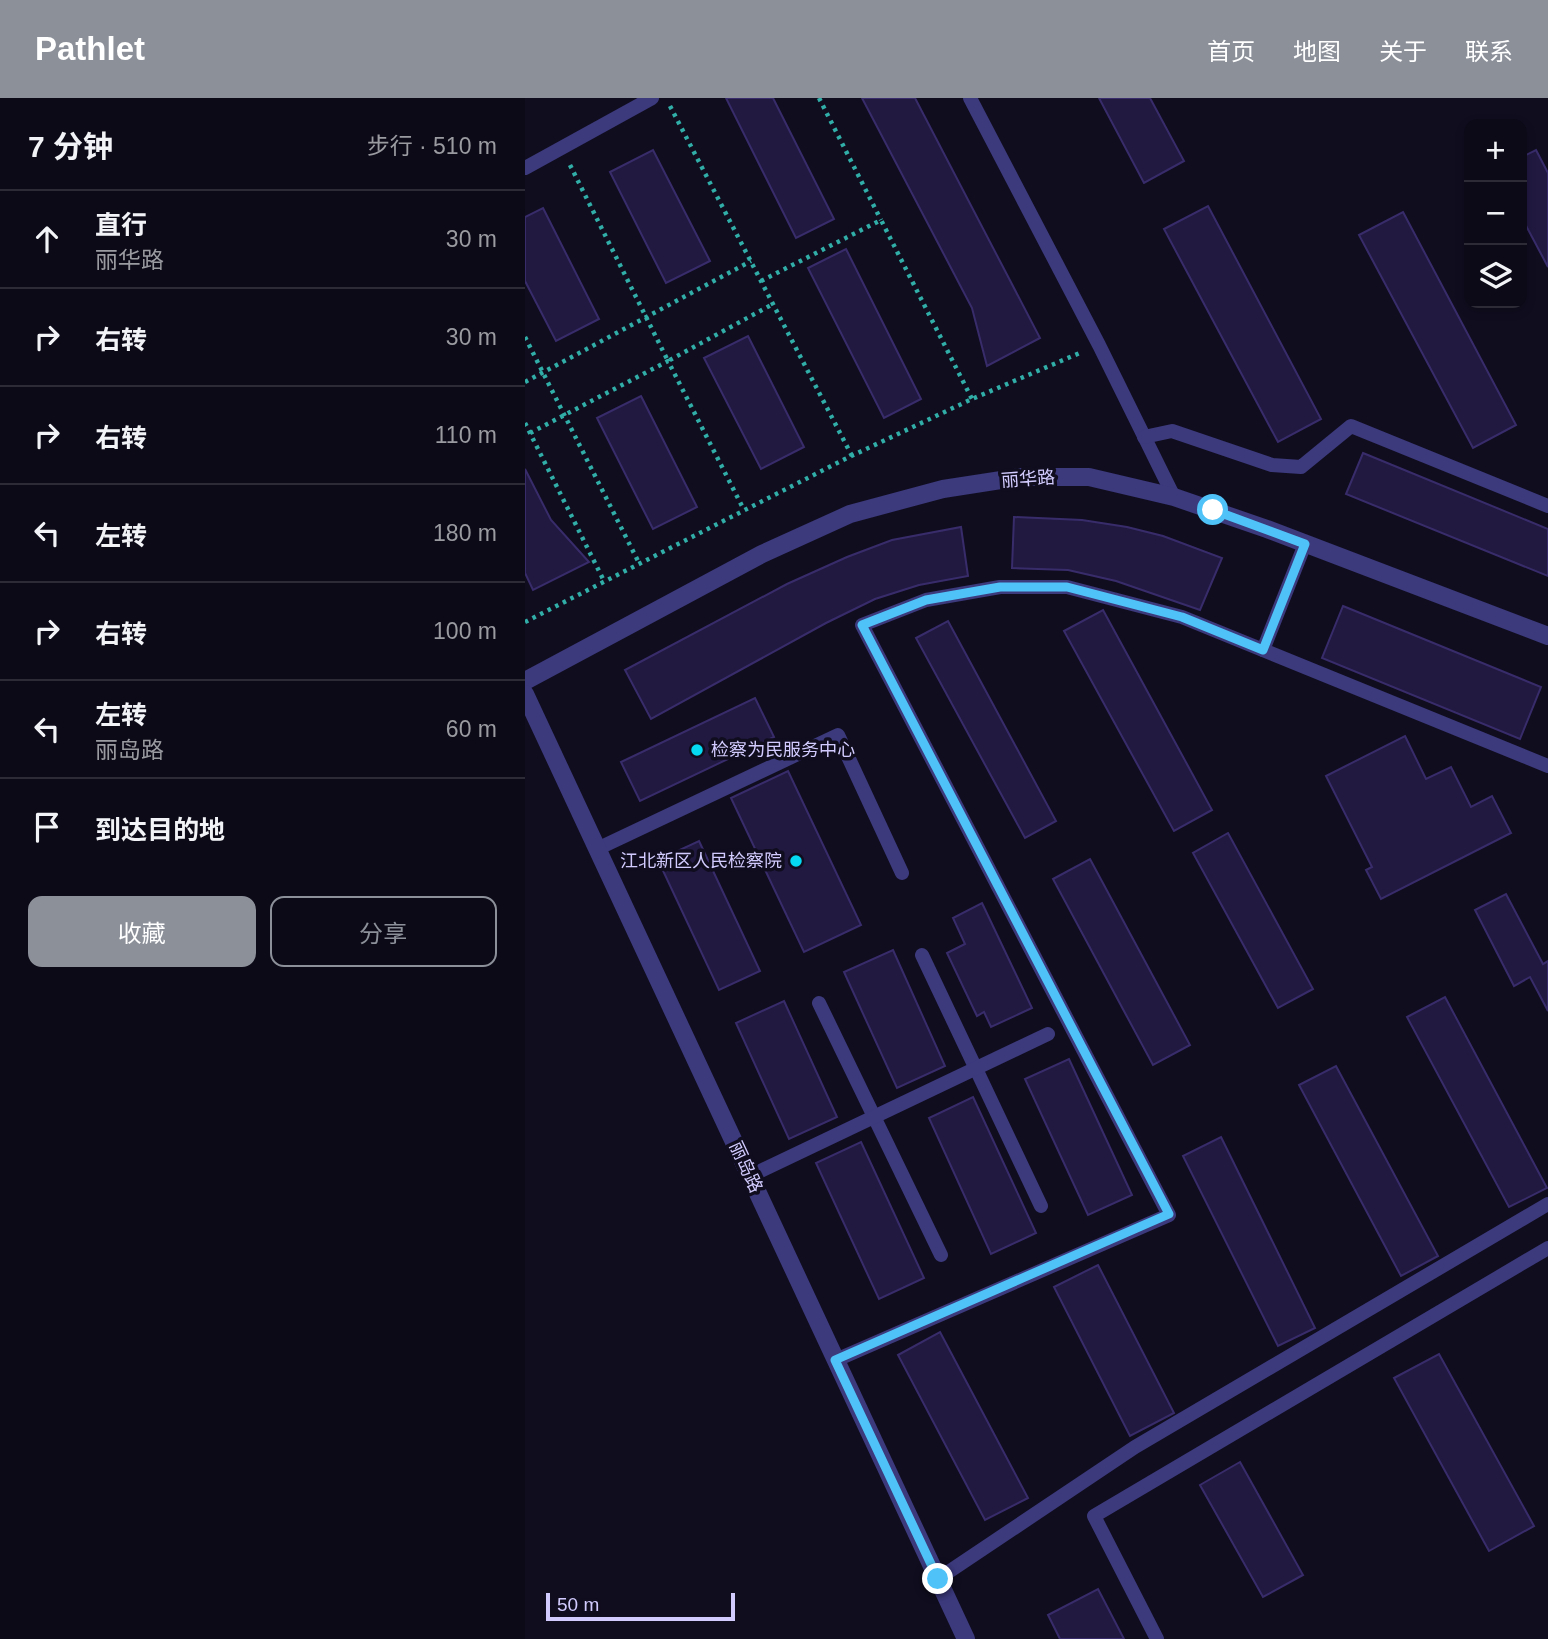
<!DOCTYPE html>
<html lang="zh">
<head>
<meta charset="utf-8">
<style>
  body { margin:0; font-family:Arial,"Noto Sans SC",sans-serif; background:#151320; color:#f1f3f6 }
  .controls { position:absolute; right:21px; top:21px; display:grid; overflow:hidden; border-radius:14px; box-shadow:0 4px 10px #0003 }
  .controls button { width:63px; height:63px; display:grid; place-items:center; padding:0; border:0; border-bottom:2px solid #2c2b36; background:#0c0a17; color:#f1f3f6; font:35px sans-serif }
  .scale { position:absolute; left:21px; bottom:18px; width:189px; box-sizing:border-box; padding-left:7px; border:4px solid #d2ccfe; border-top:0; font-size:19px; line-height:24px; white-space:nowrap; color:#d2ccfe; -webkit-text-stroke:5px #100d1f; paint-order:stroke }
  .stop { position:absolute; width:21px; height:21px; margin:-16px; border:5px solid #4fc3f7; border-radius:50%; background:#fff }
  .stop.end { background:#4fc3f7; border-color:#fff; box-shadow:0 2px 7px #0008 }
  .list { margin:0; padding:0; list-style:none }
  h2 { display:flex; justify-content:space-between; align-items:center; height:91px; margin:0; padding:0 28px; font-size:30px }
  h2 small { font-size:23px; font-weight:400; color:#9a9aa1 }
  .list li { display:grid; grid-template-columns:46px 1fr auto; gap:21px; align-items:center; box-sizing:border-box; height:98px; padding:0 28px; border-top:2px solid #2c2b36 }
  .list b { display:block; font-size:26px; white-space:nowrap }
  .list p { margin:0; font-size:23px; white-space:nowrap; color:#9a9aa1 }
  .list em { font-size:23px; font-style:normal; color:#9a9aa1 }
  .actions { display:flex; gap:14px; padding:21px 28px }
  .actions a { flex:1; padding:16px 0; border:2px solid #8c9099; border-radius:14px; text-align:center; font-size:24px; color:#8c9099 }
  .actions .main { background:#8c9099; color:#fff }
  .icon { flex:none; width:38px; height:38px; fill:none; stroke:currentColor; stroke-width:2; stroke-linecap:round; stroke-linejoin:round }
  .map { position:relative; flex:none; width:1023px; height:1541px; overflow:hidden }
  header { display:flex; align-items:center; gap:42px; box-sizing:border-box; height:98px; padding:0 35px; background:#8c9099; color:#fff }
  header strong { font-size:33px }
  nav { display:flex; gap:38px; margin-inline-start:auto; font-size:24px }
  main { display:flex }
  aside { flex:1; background:#0c0a17 }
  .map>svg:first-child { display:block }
</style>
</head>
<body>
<header>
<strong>Pathlet</strong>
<nav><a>首页</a><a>地图</a><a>关于</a><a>联系</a></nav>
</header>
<main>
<aside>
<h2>7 分钟<small>步行 · 510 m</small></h2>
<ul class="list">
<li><svg class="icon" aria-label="ahead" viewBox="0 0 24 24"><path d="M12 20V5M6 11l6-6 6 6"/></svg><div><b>直行</b><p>丽华路</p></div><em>30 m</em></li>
<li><svg class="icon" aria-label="right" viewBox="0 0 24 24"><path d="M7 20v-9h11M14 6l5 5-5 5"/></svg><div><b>右转</b></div><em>30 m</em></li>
<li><svg class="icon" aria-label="right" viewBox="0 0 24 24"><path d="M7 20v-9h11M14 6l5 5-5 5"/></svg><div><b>右转</b></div><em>110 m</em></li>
<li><svg class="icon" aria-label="left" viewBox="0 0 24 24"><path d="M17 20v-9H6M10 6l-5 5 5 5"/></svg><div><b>左转</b></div><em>180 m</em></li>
<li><svg class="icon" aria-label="right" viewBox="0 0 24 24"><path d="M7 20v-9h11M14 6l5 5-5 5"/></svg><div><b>右转</b></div><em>100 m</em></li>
<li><svg class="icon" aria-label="left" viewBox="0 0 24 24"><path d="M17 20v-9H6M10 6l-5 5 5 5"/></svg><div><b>左转</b><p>丽岛路</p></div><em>60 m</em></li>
<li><svg class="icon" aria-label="arrive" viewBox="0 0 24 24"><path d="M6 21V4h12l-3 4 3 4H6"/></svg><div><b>到达目的地</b></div></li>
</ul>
<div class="actions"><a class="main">收藏</a><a>分享</a></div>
</aside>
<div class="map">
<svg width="1023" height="1541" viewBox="0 0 1023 1541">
  <rect width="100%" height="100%" fill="#100d1f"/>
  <g fill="#211940" stroke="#392c6b" stroke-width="2">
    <polygon points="201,0 248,0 309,121 271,140"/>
    <polygon points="337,0 390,0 515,240 462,268 447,210"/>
    <polygon points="574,0 625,0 659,63 619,85"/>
    <polygon points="128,52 185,163 141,185 85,74"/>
    <polygon points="1011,52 1023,75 1023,169 997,120 997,59"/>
    <polygon points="683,108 796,321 753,344 639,131"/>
    <polygon points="18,110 74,221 31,243 0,183 0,119"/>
    <polygon points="878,114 991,327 948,350 834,137"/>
    <polygon points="321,151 396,301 359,320 283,170"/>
    <polygon points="223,238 279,349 236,371 179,260"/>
    <polygon points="116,298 172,409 128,431 72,320"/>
    <polygon points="838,355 1023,431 1023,478 821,396"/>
    <polygon points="0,371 26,422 64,464 8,492 0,475"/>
    <polygon points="489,419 557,422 602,429 638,438 697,460 675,512 591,483 543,472 487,470"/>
    <polygon points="436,429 443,478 394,487 350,501 301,525 126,621 100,572 262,486 322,459 367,442"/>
    <polygon points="818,508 1016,589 995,641 797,560"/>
    <polygon points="578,512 687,712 649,733 539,533"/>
    <polygon points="423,523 531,723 500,740 391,540"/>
    <polygon points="230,600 249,639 115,703 96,664"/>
    <polygon points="880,638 901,681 926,669 946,709 967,698 986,735 856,801 841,772 847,769 801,678"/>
    <polygon points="263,673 336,827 279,854 206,700"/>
    <polygon points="703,735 788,891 753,910 668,755"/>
    <polygon points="174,743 235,873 194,892 133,762"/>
    <polygon points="565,761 665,947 628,967 528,781"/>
    <polygon points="981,796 1018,866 1023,863 1023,913 1005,879 989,888 950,812"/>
    <polygon points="457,805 507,910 466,929 459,914 452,918 422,855 440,846 428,820"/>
    <polygon points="368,852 420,968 372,990 319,874"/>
    <polygon points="920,899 1022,1090 984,1109 882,919"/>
    <polygon points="259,903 312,1019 264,1041 211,925"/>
    <polygon points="544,961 607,1097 563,1117 500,981"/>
    <polygon points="811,968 913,1158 876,1178 774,987"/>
    <polygon points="448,999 511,1135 466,1156 404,1020"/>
    <polygon points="696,1039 790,1230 753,1248 658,1058"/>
    <polygon points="336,1044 399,1180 354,1201 291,1065"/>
    <polygon points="573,1167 649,1315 605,1338 529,1189"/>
    <polygon points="415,1234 503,1400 460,1422 373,1257"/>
    <polygon points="914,1256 1009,1428 964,1453 869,1280"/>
    <polygon points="715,1364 778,1477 738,1499 675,1387"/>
    <polygon points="573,1491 599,1541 535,1541 523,1517"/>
  </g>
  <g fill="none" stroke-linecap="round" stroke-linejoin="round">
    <g stroke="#30aea7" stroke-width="4.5" stroke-dasharray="3.5 5" stroke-linecap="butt">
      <polyline points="294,0 356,122"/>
      <polyline points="145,8 327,358"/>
      <polyline points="45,67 143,263 248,206"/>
      <polyline points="236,183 356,122 447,301"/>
      <polyline points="0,239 114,465"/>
      <polyline points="0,284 226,163"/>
      <polyline points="0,325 79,483"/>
      <polyline points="5,335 143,263 219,412"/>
      <polyline points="0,524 320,361 447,301 557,254"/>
    </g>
    <g stroke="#3c397d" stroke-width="14">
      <polyline points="445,0 574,247 649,399"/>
      <polyline points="0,70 127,0"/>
      <polyline points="619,339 647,333 747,367 776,369 826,328 1023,408"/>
      <polyline points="738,552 780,446"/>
      <polyline points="72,751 313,637 377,775"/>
      <polyline points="397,857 516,1108"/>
      <polyline points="294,905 416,1157"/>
      <polyline points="225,1078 523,936"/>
      <polyline points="311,1262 644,1117 337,527 401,502 475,489 542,489 657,519 1023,668"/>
      <polyline points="413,1481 610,1349 1023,1106"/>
      <polyline points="632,1541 569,1418 1023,1150"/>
    </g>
    <polyline stroke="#3c397d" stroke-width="18" points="0,583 237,456 325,416 418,391 495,379 564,379 649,399 742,431 1023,538"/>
    <polyline stroke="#3c397d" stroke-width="18" points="0,596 441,1541"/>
  </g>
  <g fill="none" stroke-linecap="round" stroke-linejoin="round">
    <polyline stroke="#4fc3f7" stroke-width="9" points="413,1481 310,1262 644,1116 337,527 401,502 475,489 542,489 657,519 738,552 780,446 688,412"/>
  </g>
  <g fill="#05d8f1" stroke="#100d1f" stroke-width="2.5">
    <circle cx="172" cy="652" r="7"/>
    <circle cx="271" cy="763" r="7"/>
  </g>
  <g text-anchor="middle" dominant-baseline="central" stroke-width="7" stroke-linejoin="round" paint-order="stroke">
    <g font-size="18" fill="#d2ccfe" stroke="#100d1f">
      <text transform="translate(503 381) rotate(-4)">丽华路</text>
      <text transform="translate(221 1069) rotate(65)">丽岛路</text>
    </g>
    <g font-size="18" fill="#d2ccfe" stroke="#100d1f" text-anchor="start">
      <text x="186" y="652">检察为民服务中心</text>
      <text x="257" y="763" text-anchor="end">江北新区人民检察院</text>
    </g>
  </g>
</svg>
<div class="controls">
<button>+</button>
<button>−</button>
<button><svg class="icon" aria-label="layers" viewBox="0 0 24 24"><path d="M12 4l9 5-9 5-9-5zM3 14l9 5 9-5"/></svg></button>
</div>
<div class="scale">50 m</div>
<div class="stop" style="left:688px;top:412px"></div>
<div class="stop end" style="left:413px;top:1481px"></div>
</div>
</main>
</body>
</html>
